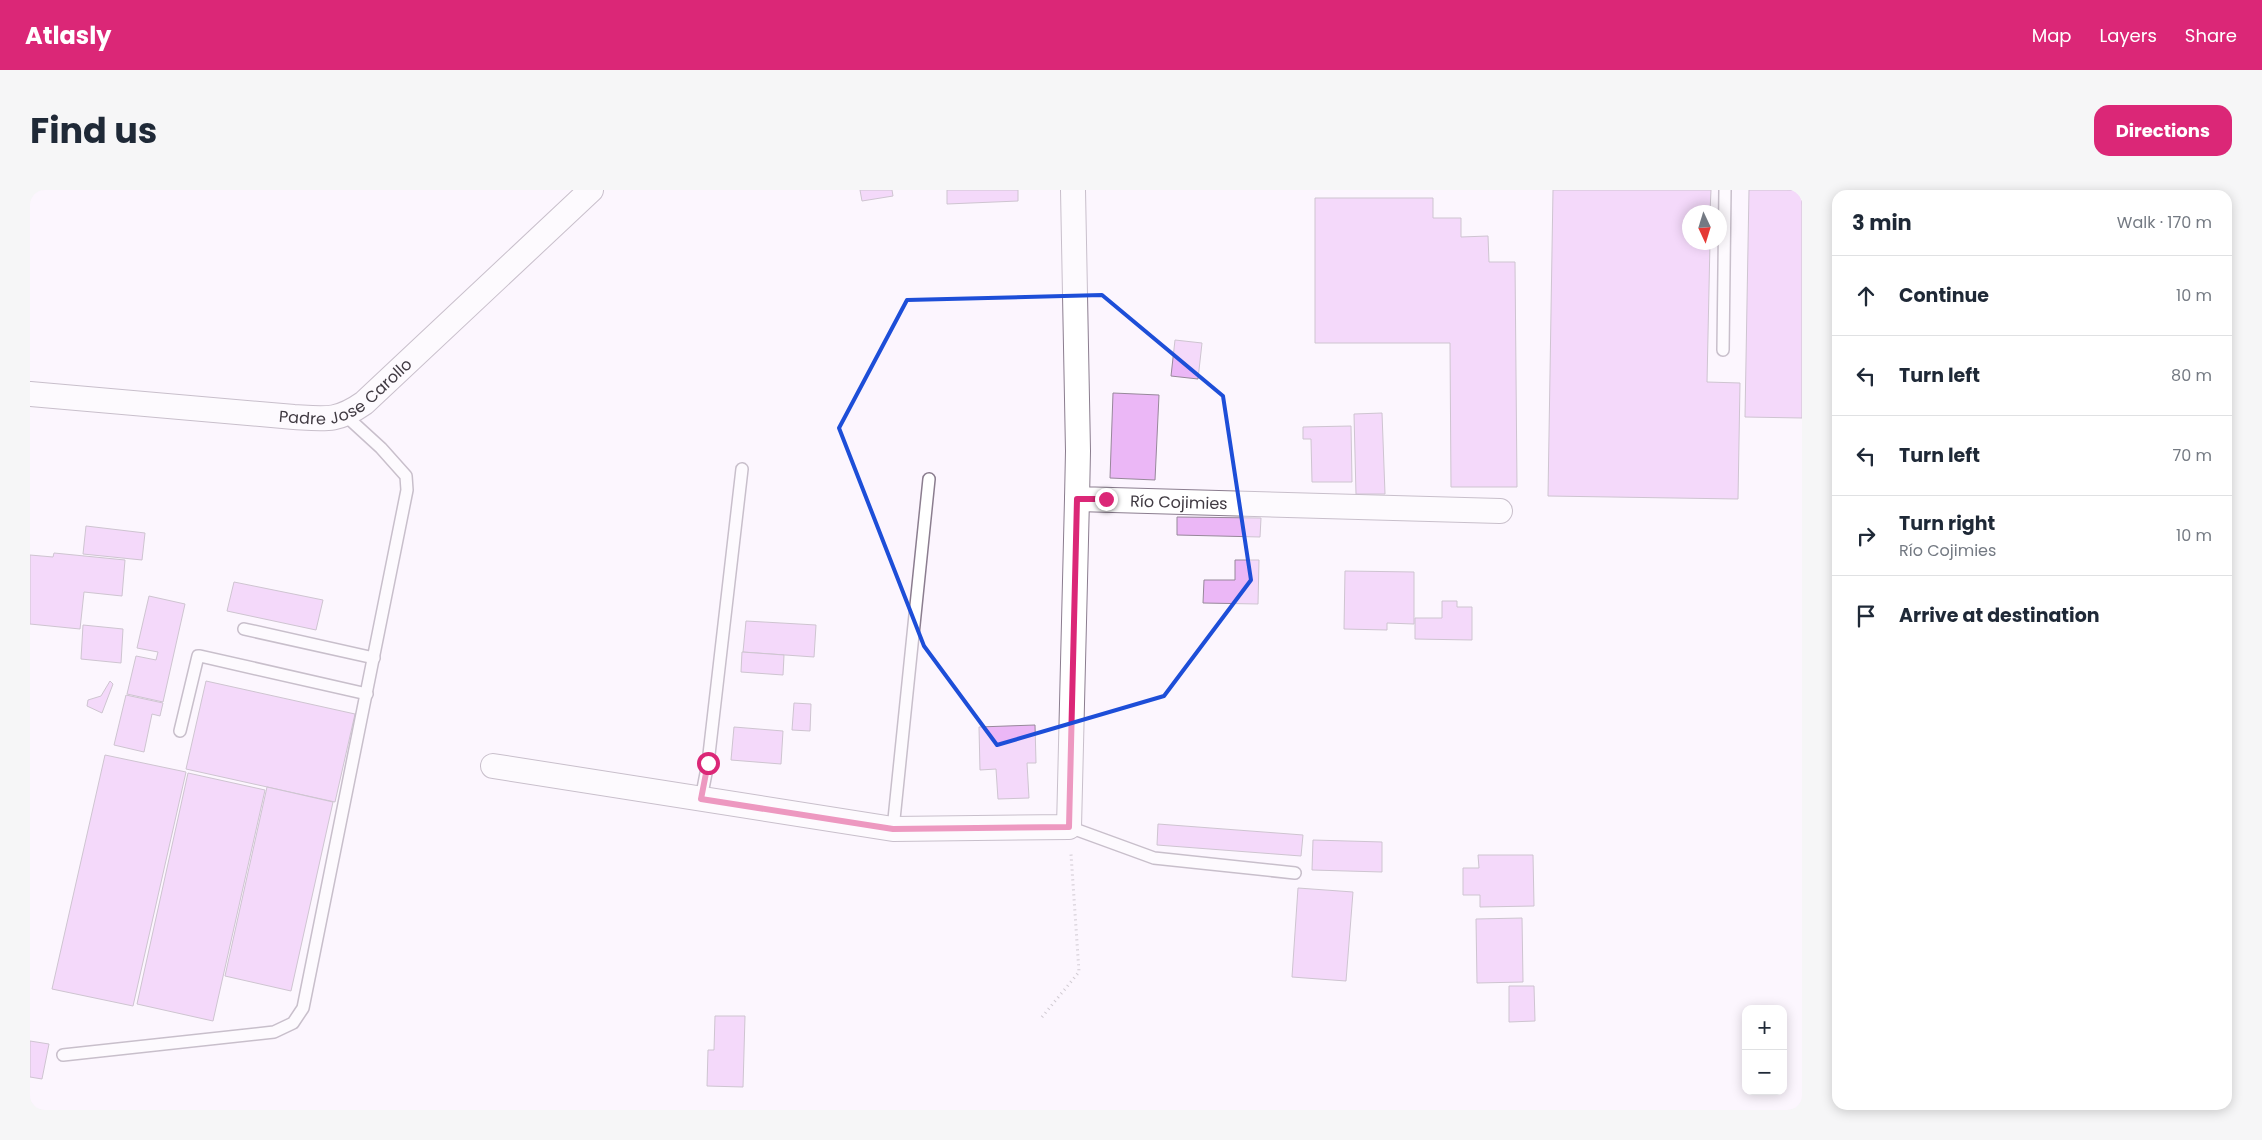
<!DOCTYPE html>
<html lang="en">
<head>
<meta charset="utf-8">
<style>
  body { margin:0; font-family:Poppins,sans-serif; background:#f6f6f7; color:#1f2937 }
  .controls { position:absolute; right:15px; bottom:15px; display:grid; overflow:hidden; border-radius:10px; box-shadow:0 2px 12px #0003 }
  .controls button { width:45px; height:45px; display:grid; place-items:center; padding:0; border:0; border-bottom:1px solid #e0e1e3; background:#fff; color:#1f2937; font:25px sans-serif }
  .compass { position:absolute; left:1652px; top:15px; width:45px; height:45px; border-radius:50%; background:#fff; box-shadow:0 2px 12px #0003; rotate:176deg }
  .stop { position:absolute; width:15px; height:15px; margin:-11px; border:4px solid #db2777; border-radius:50%; background:#fff }
  .stop.end { background:#db2777; border-color:#fff; box-shadow:0 1px 5px #0008 }
  .list { margin:0; padding:0; list-style:none }
  h2 { display:flex; justify-content:space-between; align-items:center; height:65px; margin:0; padding:0 20px; font-size:21px }
  h2 small { font-size:16px; font-weight:400; color:#747a83 }
  .list li { display:grid; grid-template-columns:32px 1fr auto; gap:15px; align-items:center; box-sizing:border-box; height:80px; padding:0 20px; border-top:1px solid #e0e1e3 }
  .list b { display:block; font-size:19px; white-space:nowrap }
  .list p { margin:0; font-size:16px; white-space:nowrap; color:#747a83 }
  .list em { font-size:16px; font-style:normal; color:#747a83 }
  .icon { flex:none; width:28px; height:28px; fill:none; stroke:currentColor; stroke-width:2; stroke-linecap:round; stroke-linejoin:round }
  .map { position:relative; flex:none; width:1772px; height:920px; overflow:hidden; border-radius:15px }
  header { display:flex; align-items:center; gap:30px; box-sizing:border-box; height:70px; padding:0 25px; background:#db2777; color:#fff }
  header strong { font-size:24px }
  nav { display:flex; gap:28px; margin-inline-start:auto; font-size:18px }
  .intro { display:flex; align-items:center; justify-content:space-between; box-sizing:border-box; height:120px; padding:0 30px }
  h1 { margin:0; font-size:35px }
  .button { padding:12px 22px; border-radius:15px; background:#db2777; color:#fff; font-size:18px; font-weight:700 }
  main { display:flex; gap:30px; padding:0 30px }
  aside { flex:1; background:#fff; border-radius:15px; box-shadow:0 2px 12px #0003 }
  .map>svg:first-child { display:block }
</style>
</head>
<body>
<header>
<strong>Atlasly</strong>
<nav><a>Map</a><a>Layers</a><a>Share</a></nav>
</header>
<div class="intro"><h1>Find us</h1><a class="button">Directions</a></div>
<main>
<div class="map">
<svg width="1772" height="920" viewBox="0 0 1772 920">
  <rect width="100%" height="100%" fill="#fcf5fe"/>
  <g fill="#ebb7f6" stroke="#97889a">
    <polygon points="830,0 862,0 863,6 832,11"/>
    <polygon points="917,0 988,0 988,11 917,14"/>
    <polygon points="1523,0 1681,0 1680,22 1660,22 1660,52 1680,52 1677,192 1710,193 1708,309 1518,306"/>
    <polygon points="1719,0 1772,0 1772,228 1715,227"/>
    <polygon points="1285,8 1403,8 1403,28 1431,28 1431,47 1458,46 1459,72 1485,72 1487,297 1421,297 1420,153 1285,153"/>
    <polygon points="1145,150 1172,153 1168,189 1141,186"/>
    <polygon points="1083,203 1129,205 1125,290 1080,288"/>
    <polygon points="1352,223 1355,304 1326,304 1324,224"/>
    <polygon points="1321,236 1322,292 1282,292 1281,249 1273,249 1273,237"/>
    <polygon points="1147,327 1231,328 1230,347 1147,345"/>
    <polygon points="56,336 115,343 112,370 53,364"/>
    <polygon points="24,363 95,370 92,406 54,402 50,439 0,434 0,365 23,367"/>
    <polygon points="1205,370 1229,370 1228,414 1173,413 1174,390 1205,390"/>
    <polygon points="1315,381 1384,382 1384,434 1357,433 1357,440 1314,439"/>
    <polygon points="204,392 293,410 286,440 197,421"/>
    <polygon points="119,406 155,414 133,512 97,504 106,466 126,470 128,462 107,458"/>
    <polygon points="1412,411 1427,411 1427,417 1442,417 1442,450 1385,449 1385,428 1412,428"/>
    <polygon points="716,431 786,435 784,467 713,462"/>
    <polygon points="53,435 93,439 91,473 51,469"/>
    <polygon points="712,462 754,465 753,485 711,482"/>
    <polygon points="80,491 83,494 72,523 57,516 58,510 71,506"/>
    <polygon points="176,491 325,524 305,612 156,579"/>
    <polygon points="96,505 133,513 130,526 122,524 114,562 84,555"/>
    <polygon points="764,513 781,514 780,541 762,540"/>
    <polygon points="1005,535 1006,573 997,573 999,608 968,609 966,579 950,580 949,537"/>
    <polygon points="704,537 753,541 751,574 701,570"/>
    <polygon points="75,565 156,582 103,816 22,799"/>
    <polygon points="158,583 235,600 183,831 107,814"/>
    <polygon points="237,597 303,612 261,801 195,786"/>
    <polygon points="1128,634 1273,645 1271,666 1127,655"/>
    <polygon points="1283,650 1352,652 1352,682 1282,680"/>
    <polygon points="1448,665 1503,665 1504,716 1450,717 1450,705 1433,705 1433,678 1449,678"/>
    <polygon points="1268,698 1323,702 1316,791 1262,787"/>
    <polygon points="1492,728 1493,792 1447,793 1446,729"/>
    <polygon points="1479,796 1504,796 1505,831 1479,832"/>
    <polygon points="685,826 715,826 713,897 677,896 678,860 684,860"/>
    <polygon points="0,851 19,854 12,889 0,887"/>
  </g>
  <g fill="none" stroke-linecap="round" stroke-linejoin="round">
    <g stroke="#8b7d8f" stroke-width="14">
      <g id="lane">
        <polyline points="1693,160 1695,0"/>
        <polyline points="214,439 344,468"/>
        <polyline points="150,541 168,466 170,466 337,504"/>
        <polyline points="671,609 678,573 712,279"/>
        <polyline points="1039,637 1124,668 1265,683"/>
        <polyline points="863,639 899,289"/>
        <polyline points="33,865 244,842 263,833 273,818 377,300 376,286 351,258 316,226"/>
      </g>
    </g>
    <g stroke="#8b7d8f" stroke-width="26">
      <g id="street">
        <path id="s1" d="M1043 0 1048 261 1047 309 1470 321"/>
        <path id="s2" d="M0 204 264 227C295 229 307 232 334 213L561 0"/>
        <polyline points="463,576 863,639 1039,637 1047,309"/>
      </g>
    </g>
    <polyline stroke="#9b949d" stroke-width="3" stroke-dasharray="1 4" stroke-linecap="butt" points="1012,827 1049,782 1041,664"/>
    <use href="#lane" stroke="#fff" stroke-width="11"/>
    <use href="#street" stroke="#fff" stroke-width="24"/>
  </g>
  <g fill="none" stroke-linecap="round" stroke-linejoin="round">
    <polyline stroke="#db2777" stroke-width="6" points="678,573 671,609 863,639 1039,637 1047,309 1076,309"/>
  </g>
  <path d="M0 0H1772V920H0ZM1072 105 1193 206 1221 390 1134 506 967 555 894 456 809 238 877 110Z" fill="#fcf5fe" fill-opacity=".55" fill-rule="evenodd"/>
  <path fill="none" stroke="#1d4ed8" stroke-width="4" stroke-linejoin="round" d="M1072 105 1193 206 1221 390 1134 506 967 555 894 456 809 238 877 110Z"/>
  <g text-anchor="middle" dominant-baseline="central" stroke-width="4.5" stroke-linejoin="round" paint-order="stroke">
    <g font-size="16" fill="#403a42" stroke="#fff">
      <text stroke="none"><textPath href="#s2" startOffset="325">Padre Jose Carollo</textPath></text>
      <text stroke="none"><textPath href="#s1" startOffset="411">Río Cojimies</textPath></text>
    </g>
  </g>
</svg>
<div class="controls">
<button>+</button>
<button>−</button>
</div>
<svg class="compass" viewBox="-18 -18 36 36"><path d="M0-13l5 13h-10z" fill="#e53935"/><path d="M0 13l5-13h-10z" fill="#747a83"/></svg>
<div class="stop" style="left:678px;top:573px"></div>
<div class="stop end" style="left:1076px;top:309px"></div>
</div>
<aside>
<h2>3 min<small>Walk · 170 m</small></h2>
<ul class="list">
<li><svg class="icon" aria-label="ahead" viewBox="0 0 24 24"><path d="M12 20V5M6 11l6-6 6 6"/></svg><div><b>Continue</b></div><em>10 m</em></li>
<li><svg class="icon" aria-label="left" viewBox="0 0 24 24"><path d="M17 20v-9H6M10 6l-5 5 5 5"/></svg><div><b>Turn left</b></div><em>80 m</em></li>
<li><svg class="icon" aria-label="left" viewBox="0 0 24 24"><path d="M17 20v-9H6M10 6l-5 5 5 5"/></svg><div><b>Turn left</b></div><em>70 m</em></li>
<li><svg class="icon" aria-label="right" viewBox="0 0 24 24"><path d="M7 20v-9h11M14 6l5 5-5 5"/></svg><div><b>Turn right</b><p>Río Cojimies</p></div><em>10 m</em></li>
<li><svg class="icon" aria-label="arrive" viewBox="0 0 24 24"><path d="M6 21V4h12l-3 4 3 4H6"/></svg><div><b>Arrive at destination</b></div></li>
</ul>
</aside>
</main>
</body>
</html>
